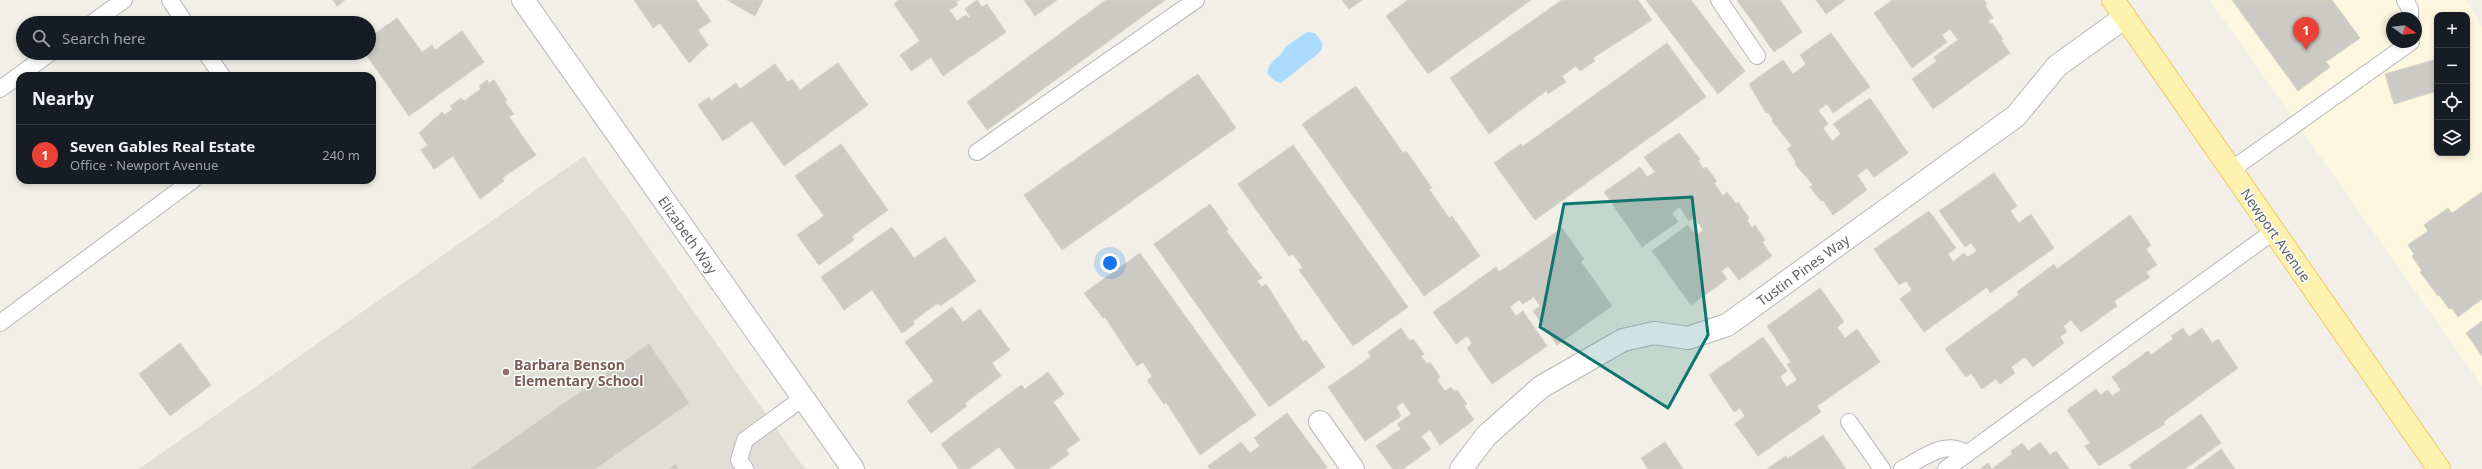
<!DOCTYPE html>
<html lang="en">
<head>
<meta charset="utf-8">
<style>
  body { margin:0; font-family:"Noto Sans",sans-serif; background:#242831; color:#f1f3f6 }
  .controls { position:absolute; right:12px; top:12px; display:grid; overflow:hidden; border-radius:8px; box-shadow:0 2px 6px #0003 }
  .controls button { width:36px; height:36px; display:grid; place-items:center; padding:0; border:0; border-bottom:1px solid #363941; background:#171b24; color:#f1f3f6; font:20px sans-serif }
  .compass { position:absolute; left:2386px; top:12px; width:36px; height:36px; border-radius:50%; background:#171b24; box-shadow:0 2px 6px #0003; rotate:105deg }
  .you { position:absolute; left:1110px; top:263px; width:14px; height:14px; margin:-10px; border:3px solid #fff; border-radius:50%; background:#1a73e8; box-shadow:0 0 0 6px #1a73e833 }
  .badge { display:grid; place-items:center; width:26px; height:26px; border-radius:50%; background:#ea4335; color:#fff; font-size:13px; font-weight:700 }
  .pin { position:absolute; translate:-50% -33px; filter:drop-shadow(0 1px 2px #0008) }
  .pin::after { content:''; position:absolute; top:21px; width:14px; height:12px; background:inherit; clip-path:polygon(0 0,100% 0,50% 100%) }
  .list { margin:0; padding:0; list-style:none }
  h2 { display:flex; justify-content:space-between; align-items:center; height:52px; margin:0; padding:0 16px; font-size:17px }
  h2 small { font-size:13px; font-weight:400; color:#9ea1a6 }
  .list li { display:grid; grid-template-columns:26px 1fr auto; gap:12px; align-items:center; box-sizing:border-box; height:60px; padding:0 16px; border-top:1px solid #363941 }
  .list b { display:block; font-size:15px; white-space:nowrap }
  .list p { margin:0; font-size:13px; white-space:nowrap; color:#9ea1a6 }
  .list em { font-size:13px; font-style:normal; color:#9ea1a6 }
  .icon { flex:none; width:22px; height:22px; fill:none; stroke:currentColor; stroke-width:2; stroke-linecap:round; stroke-linejoin:round }
  .map { position:relative; flex:none; width:2482px; height:469px; overflow:hidden }
  .search { position:absolute; background:#171b24; box-shadow:0 2px 6px #0003; left:16px; top:16px; width:360px; height:44px; display:flex; align-items:center; gap:10px; box-sizing:border-box; padding:0 14px; border-radius:22px; color:#9ea1a6; font-size:15px }
  .panel { position:absolute; background:#171b24; box-shadow:0 2px 6px #0003; left:16px; top:72px; width:360px; height:112px; border-radius:12px }
  .map>svg:first-child { display:block }
</style>
</head>
<body>
<div class="map">
<svg width="2482" height="469" viewBox="0 0 2482 469">
  <rect width="100%" height="100%" fill="#f1efe8"/>
  <path fill="#fef7e0" fill-rule="evenodd" d="M2210 0H2466L2482 27V386ZM2437 15H2467V153H2437ZM2392 18H2416V42H2392Z"/>
  <polygon fill="#e1ded6" points="584,156 805,469 139,469"/>
  <path fill="#aadaff" d="M1307 32 1315 33 1323 44 1320 52 1281 83 1275 81 1267 73C1271 57 1282 58 1285 47Z"/>
  <g fill="#cccac5" stroke="#d6d1c6">
    <polygon points="333,0 345,0 337,6"/>
    <polygon points="634,0 696,0 711,21 698,30 708,45 689,63 660,23 653,28"/>
    <polygon points="727,0 763,0 755,16"/>
    <polygon points="898,0 959,0 956,2 958,5 949,10 957,21 966,15 968,18 970,17 965,9 977,0 982,7 987,4 1006,32 943,76 931,57 911,71 900,55 920,41 894,4"/>
    <polygon points="1024,0 1057,0 1035,16"/>
    <polygon points="1106,0 1165,0 987,130 967,102"/>
    <polygon points="1342,0 1362,0 1349,9"/>
    <polygon points="1408,0 1531,0 1428,74 1386,16"/>
    <polygon points="1562,0 1638,0 1652,20 1593,58 1595,61 1580,71 1576,66 1562,76 1566,82 1548,94 1546,91 1489,134 1450,78"/>
    <polygon points="1646,0 1691,0 1745,71 1718,94"/>
    <polygon points="1737,0 1780,0 1802,32 1774,52"/>
    <polygon points="1816,0 1845,0 1826,14"/>
    <polygon points="1893,0 1984,0 1987,4 1985,5 1993,18 1988,21 1991,25 1992,23 2003,39 2001,40 2010,53 1933,109 1912,79 1937,61 1934,57 1958,40 1950,29 1942,35 1947,42 1912,68 1874,13"/>
    <polygon points="2232,0 2332,0 2360,38 2326,62 2330,67 2298,91"/>
    <polygon points="397,18 422,52 432,45 435,50 462,31 484,62 409,116 365,53 369,53 369,38"/>
    <polygon points="1831,33 1870,87 1833,113 1827,104 1818,110 1828,124 1823,128 1832,141 1841,134 1833,124 1870,98 1908,153 1874,177 1867,168 1857,175 1867,190 1833,215 1823,200 1821,201 1810,187 1813,185 1795,164 1796,162 1787,149 1792,146 1772,121 1773,120 1768,112 1766,113 1749,84 1783,60 1793,74 1806,64 1800,55"/>
    <polygon points="1667,43 1706,97 1535,220 1494,163 1521,144 1522,147"/>
    <polygon points="2437,59 2437,91 2394,104 2385,74"/>
    <polygon points="838,63 868,105 784,166 752,121 723,141 698,105 709,97 711,101 736,83 740,89 775,64 788,82 792,79 800,90"/>
    <polygon points="1198,74 1236,128 1062,250 1024,195"/>
    <polygon points="487,80 489,83 494,80 507,100 505,102 514,114 509,117 536,155 502,178 504,181 480,199 453,156 434,169 421,150 428,145 419,133 442,112 444,115 453,109 450,106 461,98 464,101 481,89 479,86"/>
    <polygon points="1356,86 1403,153 1406,151 1432,188 1429,189 1449,218 1452,216 1480,256 1424,296 1302,124"/>
    <polygon points="1679,133 1700,159 1698,160 1703,169 1706,167 1717,181 1714,183 1723,196 1727,192 1736,204 1738,202 1749,218 1747,220 1752,228 1755,225 1765,240 1762,242 1772,256 1739,280 1728,266 1721,271 1727,279 1691,305 1652,251 1688,225 1696,236 1703,230 1694,217 1689,221 1680,207 1672,213 1678,222 1642,247 1604,192 1640,167 1647,177 1655,172 1644,157"/>
    <polygon points="841,144 888,210 852,236 854,240 819,265 797,235 824,216 795,176"/>
    <polygon points="1293,145 1408,307 1353,346 1299,270 1303,268 1293,254 1289,256 1238,184"/>
    <polygon points="1994,173 2017,206 2010,211 2019,223 2031,214 2054,248 1990,293 1987,287 1924,332 1900,299 1912,290 1906,281 1899,285 1874,249 1929,211 1956,248 1948,254 1953,262 1964,253 1967,257 1977,251 1971,243 1965,247 1939,211"/>
    <polygon points="2482,192 2482,299 2458,317 2452,308 2449,309 2439,295 2438,296 2420,272 2422,271 2412,256 2414,254 2408,245 2428,231 2424,225 2448,208 2452,213"/>
    <polygon points="1210,204 1228,229 1226,231 1262,278 1257,281 1262,287 1266,284 1303,342 1306,340 1325,367 1269,407 1154,244"/>
    <polygon points="2130,215 2151,245 2146,249 2157,265 2146,272 2150,277 2114,301 2117,306 2081,332 2071,320 2063,326 2067,332 2060,337 2064,343 2033,367 2025,357 2011,367 2015,373 2000,384 1996,379 1982,389 1971,373 1966,377 1945,349 2019,295 2017,292 2054,264 2057,269"/>
    <polygon points="892,227 914,258 945,237 976,281 940,306 938,303 913,321 915,324 902,333 872,290 844,310 821,277"/>
    <polygon points="1562,228 1584,259 1581,262 1612,306 1557,345 1533,311 1540,306 1534,297 1523,304 1519,300 1510,307 1516,316 1523,311 1547,346 1492,384 1467,348 1472,343 1467,336 1456,344 1433,312 1496,267 1499,272"/>
    <polygon points="1140,253 1256,415 1200,455 1166,402 1164,404 1147,380 1152,376 1143,362 1137,366 1105,317 1103,318 1084,293"/>
    <polygon points="1820,288 1844,322 1837,327 1845,338 1857,329 1880,362 1817,406 1821,412 1758,456 1735,424 1745,416 1740,408 1734,412 1709,375 1763,337 1787,371 1780,377 1787,387 1797,380 1787,364 1791,362 1767,326"/>
    <polygon points="952,307 963,322 980,309 1010,350 992,363 1001,376 965,403 967,406 931,433 907,401 934,381 905,342"/>
    <polygon points="2482,321 2482,356 2466,333"/>
    <polygon points="1401,328 1410,341 1413,339 1424,354 1421,356 1427,364 1430,362 1440,377 1437,380 1445,391 1451,387 1454,391 1457,390 1467,404 1464,406 1474,420 1440,445 1430,430 1421,436 1431,449 1403,469 1393,469 1376,446 1401,429 1397,424 1411,414 1403,402 1396,407 1401,416 1365,441 1328,387 1371,357 1368,352"/>
    <polygon points="2183,328 2189,337 2202,328 2212,343 2218,339 2238,368 2163,422 2165,424 2099,466 2085,446 2090,443 2067,410 2096,389 2100,395 2108,390 2112,396 2121,390 2112,377 2148,351 2151,355 2173,339 2171,336"/>
    <polygon points="180,343 211,385 170,416 139,374"/>
    <polygon points="649,344 689,403 595,469 470,469"/>
    <polygon points="1048,372 1064,394 1053,402 1080,440 1066,450 1069,454 1049,469 1016,469 999,447 969,469 959,469 941,444 1021,385 1025,389"/>
    <polygon points="1287,413 1327,467 1325,469 1210,469 1208,466 1241,442 1250,453 1260,446 1254,438"/>
    <polygon points="2201,414 2221,443 2185,469 2132,469 2129,465"/>
    <polygon points="1823,435 1846,469 1767,469 1786,456 1787,459"/>
    <polygon points="1665,442 1683,469 1648,469 1641,458"/>
    <polygon points="2040,442 2050,455 2056,451 2069,469 1980,469 1988,463 1992,469 2012,454 2011,451 2022,443 2028,451"/>
    <polygon points="2221,449 2235,469 2194,469"/>
    <polygon points="676,464 679,469 669,469"/>
  </g>
  <g fill="none" stroke-linecap="round" stroke-linejoin="round">
    <g stroke="#b5b8bc" stroke-width="18">
      <g id="lane">
        <polyline points="170,0 185,23"/>
        <polyline points="1719,0 1757,56"/>
        <polyline points="2405,0 2410,9 2410,18"/>
        <polyline points="92,23 124,0"/>
        <polyline points="206,53 222,76"/>
        <polyline points="0,89 50,53"/>
        <polyline points="977,152 1196,0"/>
        <polyline points="2231,170 2411,42"/>
        <polyline points="0,323 193,180"/>
        <polyline points="1849,422 1882,469"/>
        <polyline points="745,469 739,460 745,440 803,398"/>
        <path d="M1902 469C1922 459 1946 438 1967 454"/>
        <polyline points="1946,469 2274,231"/>
      </g>
    </g>
    <g stroke="#b5b8bc" stroke-width="24">
      <g id="street">
        <polyline points="523,0 853,469"/>
        <polyline points="1320,422 1353,469"/>
        <polyline points="1461,469 1486,436 1541,387 1623,340 1654,333 1688,338 1727,325 2016,116 2057,66 2125,17"/>
      </g>
    </g>
    <g stroke="#f2c960" stroke-width="24">
      <polyline id="primary" points="2113,0 2439,469"/>
    </g>
    <use href="#lane" stroke="#fff" stroke-width="16"/>
    <use href="#street" stroke="#fff" stroke-width="22"/>
    <use href="#primary" stroke="#fff2af" stroke-width="22"/>
  </g>
  <path fill="#0f766e" fill-opacity="0.2" stroke="#0f766e" stroke-width="3" stroke-linejoin="round" d="M1692 197 1708 335 1668 408 1540 327 1564 204Z"/>
  <circle fill="#8d6e63" stroke="#fff" stroke-width="1.5" cx="506" cy="372" r="4"/>
  <g text-anchor="middle" dominant-baseline="central" stroke-width="3" stroke-linejoin="round" paint-order="stroke">
    <g font-size="14" fill="#5f6368" stroke="#fff">
      <text transform="translate(688 235) rotate(55)">Elizabeth Way</text>
      <text transform="translate(2276 235) rotate(55)">Newport Avenue</text>
      <text transform="translate(1803 270) rotate(-36)">Tustin Pines Way</text>
    </g>
    <g font-size="14" font-weight="bold" fill="#785e54" stroke="#fff" text-anchor="start">
      <text x="514" y="364">Barbara Benson<tspan x="514" dy="16">Elementary School</tspan></text>
    </g>
  </g>
</svg>
<div class="controls">
<button>+</button>
<button>−</button>
<button><svg class="icon" aria-label="locate" viewBox="0 0 24 24"><circle cx="12" cy="12" r="6"/><path d="M12 2v4M12 18v4M2 12h4M18 12h4"/></svg></button>
<button><svg class="icon" aria-label="layers" viewBox="0 0 24 24"><path d="M12 4l9 5-9 5-9-5zM3 14l9 5 9-5"/></svg></button>
</div>
<svg class="compass" viewBox="-18 -18 36 36"><path d="M0-13l5 13h-10z" fill="#e53935"/><path d="M0 13l5-13h-10z" fill="#9ea1a6"/></svg>
<div class="you"></div>
<div class="pin badge" style="left:2306px;top:50px">1</div>
<div class="search"><svg class="icon" aria-label="search" viewBox="0 0 24 24"><circle cx="10" cy="10" r="6"/><path d="M15 15l6 6"/></svg>Search here</div>
<section class="panel">
<h2>Nearby<small></small></h2>
<ul class="list">
<li><span class="badge">1</span><div><b>Seven Gables Real Estate</b><p>Office · Newport Avenue</p></div><em>240 m</em></li>
</ul>
</section>
</div>
</body>
</html>
